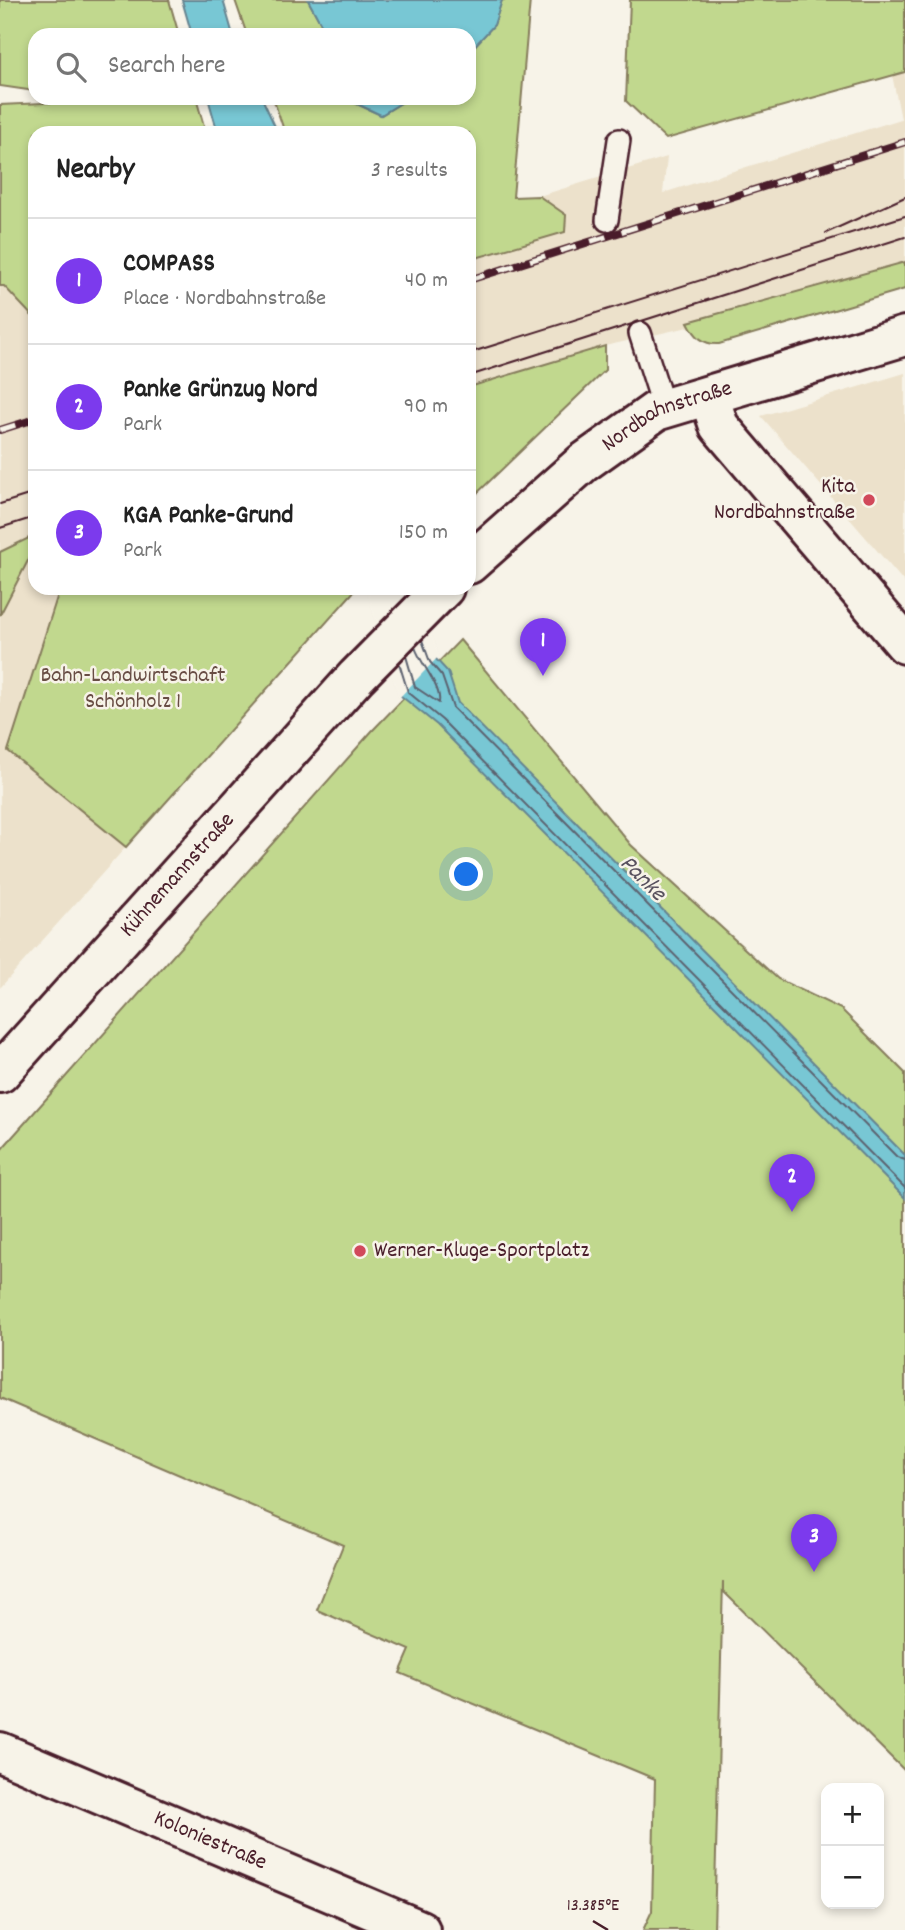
<!DOCTYPE html>
<html lang="en">
<head>
<meta charset="utf-8">
<style>
  body { margin:0; font-family:Dekko,sans-serif; background:#f6f6f6; color:#222 }
  .controls { position:absolute; right:21px; bottom:21px; display:grid; overflow:hidden; border-radius:14px; box-shadow:0 4px 10px #0003 }
  .controls button { width:63px; height:63px; display:grid; place-items:center; padding:0; border:0; border-bottom:2px solid #e0e0e0; background:#fff; color:#222; font:35px sans-serif }
  .you { position:absolute; left:467px; top:875px; width:24px; height:24px; margin:-18px; border:5px solid #fff; border-radius:50%; background:#1a73e8; box-shadow:0 0 0 10px #1a73e833 }
  .badge { display:grid; place-items:center; width:46px; height:46px; border-radius:50%; background:#7c3aed; color:#fff; font-size:23px; font-weight:700 }
  .pin { position:absolute; translate:-50% -58px; filter:drop-shadow(0 2px 4px #0008) }
  .pin::after { content:''; position:absolute; top:37px; width:24px; height:21px; background:inherit; clip-path:polygon(0 0,100% 0,50% 100%) }
  .list { margin:0; padding:0; list-style:none }
  h2 { display:flex; justify-content:space-between; align-items:center; height:91px; margin:0; padding:0 28px; font-size:30px }
  h2 small { font-size:23px; font-weight:400; color:#767676 }
  .list li { display:grid; grid-template-columns:46px 1fr auto; gap:21px; align-items:center; box-sizing:border-box; height:126px; padding:0 28px; border-top:2px solid #e0e0e0 }
  .list b { display:block; font-size:26px; white-space:nowrap }
  .list p { margin:0; font-size:23px; white-space:nowrap; color:#767676 }
  .list em { font-size:23px; font-style:normal; color:#767676 }
  .icon { flex:none; width:38px; height:38px; fill:none; stroke:currentColor; stroke-width:2; stroke-linecap:round; stroke-linejoin:round }
  .map { position:relative; flex:none; width:905px; height:1930px; overflow:hidden }
  .search { position:absolute; background:#fff; box-shadow:0 4px 10px #0003; left:28px; top:28px; width:448px; height:77px; display:flex; align-items:center; gap:18px; box-sizing:border-box; padding:0 24px; border-radius:21px; color:#767676; font-size:26px }
  .panel { position:absolute; background:#fff; box-shadow:0 4px 10px #0003; left:28px; top:126px; width:448px; height:469px; border-radius:21px }
  .map>svg:first-child { display:block }
</style>
</head>
<body>
<div class="map">
<svg width="905" height="1930" viewBox="0 0 905 1930">
  <rect width="100%" height="100%" fill="#f7f3e8"/>
  <filter id="ink" filterUnits="userSpaceOnUse"><feTurbulence type="fractalNoise" baseFrequency=".0143" numOctaves="2"/><feDisplacementMap in="SourceGraphic" scale="14" xChannelSelector="R" yChannelSelector="G"/><feConvolveMatrix kernelMatrix="1 2 1 2 8 2 1 2 1" color-interpolation-filters="sRGB"/></filter>
  <g filter="url(#ink)">
    <g fill="#ece1cb">
      <polygon points="905,72 905,265 684,328 605,346 469,387 469,260 565,232 566,215 539,196 667,157 663,193 901,119 892,75"/>
      <polygon points="0,212 35,212 35,535 0,552"/>
      <polygon points="905,373 905,583 761,416"/>
      <polygon points="35,547 35,588 60,588 8,751 126,847 0,988 0,615"/>
    </g>
    <g fill="#c1d88e" stroke="#867c5c" stroke-width="2">
      <polygon points="0,0 169,0 179,35 35,35 35,91 0,86"/>
      <polygon points="235,0 308,0 327,35 247,35"/>
      <polygon points="502,0 530,0 513,197 539,196 566,215 565,232 469,260 469,133 285,133 273,98 344,98 381,115 409,98 469,98 469,52 494,25"/>
      <polygon points="630,0 905,0 905,72 666,139 626,101"/>
      <polygon points="99,98 196,98 206,133 35,133 35,319 4,286 0,286 0,105 111,100"/>
      <path d="M905 262V289L719 344C703 345 695 336 688 322Z"/>
      <polygon points="605,346 605,370 469,501 469,387"/>
      <polygon points="35,535 35,547 0,615 0,552"/>
      <polygon points="60,588 357,588 126,847 8,751"/>
      <polygon points="460,640 631,845 778,979 841,1009 905,1073 905,1771 723,1591 723,1581 714,1930 643,1930 652,1911 655,1779 400,1673 410,1650 317,1610 343,1545 0,1398 0,1151 372,731"/>
    </g>
    <g fill="#78c7d4" stroke="#668490" stroke-width="2">
      <polygon points="182,0 223,0 233,35 192,35"/>
      <polygon points="308,0 502,0 494,25 469,52 469,35 327,35"/>
      <polygon points="208,98 262,98 278,133 218,133"/>
      <polygon points="344,98 409,98 381,115"/>
      <polygon points="370,588 448,672 458,703 905,1155 905,1198 437,725 401,696"/>
    </g>
    <polygon fill="#f7f3e8" points="366,588 416,588 439,656 399,698"/>
    <g fill="none" stroke-linecap="round" stroke-linejoin="round">
      <g stroke="#5c626f" stroke-width="2">
        <polyline points="422,640 430,662 442,676 453,708 897,1157 905,1160"/>
        <path d="M406 656 415 687 439 703C442 687 421 665 415 647"/>
        <polyline points="399,663 408,692 442,720 905,1188"/>
      </g>
      <g stroke="#4a1f2b" stroke-width="26">
        <g id="lane">
          <polyline points="607,220 619,140"/>
          <polyline points="640,333 664,408"/>
        </g>
      </g>
      <g stroke="#4a1f2b" stroke-width="44">
        <g id="street">
          <polyline points="709,396 719,426 905,644"/>
          <path id="s1" d="M469 564 583 463 656 411 905 336"/>
          <path id="s2" d="M0 1073 356 677 444 588"/>
          <path id="s3" d="M0 1752 420 1930"/>
        </g>
      </g>
      <use href="#lane" stroke="#f7f3e8" stroke-width="21"/>
      <use href="#street" stroke="#f7f3e8" stroke-width="38"/>
      <g stroke="#4a1f2b" stroke-width="2">
        <polyline points="826,233 905,197"/>
        <polyline points="469,353 905,216"/>
        <polyline points="469,376 905,237"/>
        <polyline points="0,504 35,493"/>
        <polyline points="0,528 35,517"/>
      </g>
      <g stroke="#4a1f2b" stroke-width="8">
        <g id="rail">
          <polyline points="469,280 905,142"/>
          <polyline points="0,430 35,419"/>
        </g>
      </g>
      <use href="#rail" stroke="#f7f3e8" stroke-width="5" stroke-dasharray="16" stroke-linecap="butt"/>
    </g>
  </g>
  <path fill="none" stroke="#4a1f2b" stroke-width="2.5" d="M593 1921 608 1930"/>
  <g fill="#d1495b" stroke="#f7f3e8" stroke-width="2.5">
    <circle cx="869" cy="500" r="7"/>
    <circle cx="360" cy="1251" r="7"/>
  </g>
  <g text-anchor="middle" dominant-baseline="central" stroke-width="5" stroke-linejoin="round" paint-order="stroke">
    <g font-size="23" fill="#4a1f2b" stroke="#f7f3e8">
      <text stroke="none"><textPath href="#s1" startOffset="250">Nordbahnstraße</textPath></text>
      <text stroke="none"><textPath href="#s2" startOffset="266">Kühnemannstraße</textPath></text>
      <text stroke="none"><textPath href="#s3" startOffset="228">Koloniestraße</textPath></text>
    </g>
    <g font-size="23" fill="#4a1f2b" stroke="#f7f3e8" text-anchor="end">
      <text x="855" y="487">Kita<tspan x="855" dy="26">Nordbahnstraße</tspan></text>
      <text x="374" y="1251" text-anchor="start">Werner-Kluge-Sportplatz</text>
    </g>
    <g font-size="23" fill="#684d44" stroke="#f7f3e8">
      <text x="133" y="676">Bahn-Landwirtschaft<tspan x="133" dy="26">Schönholz 1</tspan></text>
    </g>
    <g font-size="24" font-style="italic" fill="#58515e" stroke="#f7f3e8">
      <text transform="translate(642 879) rotate(45)">Panke</text>
    </g>
  </g>
  <g font-size="18" text-anchor="middle" fill="#4a1f2b" stroke="#f7f3e8" stroke-width="5" stroke-linejoin="round" paint-order="stroke">
    <text x="593" y="1910">13.385°E</text>
  </g>
</svg>
<div class="controls">
<button>+</button>
<button>−</button>
</div>
<div class="you"></div>
<div class="pin badge" style="left:543px;top:676px">1</div>
<div class="pin badge" style="left:792px;top:1212px">2</div>
<div class="pin badge" style="left:814px;top:1572px">3</div>
<div class="search"><svg class="icon" aria-label="search" viewBox="0 0 24 24"><circle cx="10" cy="10" r="6"/><path d="M15 15l6 6"/></svg>Search here</div>
<section class="panel">
<h2>Nearby<small>3 results</small></h2>
<ul class="list">
<li><span class="badge">1</span><div><b>COMPASS</b><p>Place · Nordbahnstraße</p></div><em>40 m</em></li>
<li><span class="badge">2</span><div><b>Panke Grünzug Nord</b><p>Park</p></div><em>90 m</em></li>
<li><span class="badge">3</span><div><b>KGA Panke-Grund</b><p>Park</p></div><em>150 m</em></li>
</ul>
</section>
</div>
</body>
</html>
